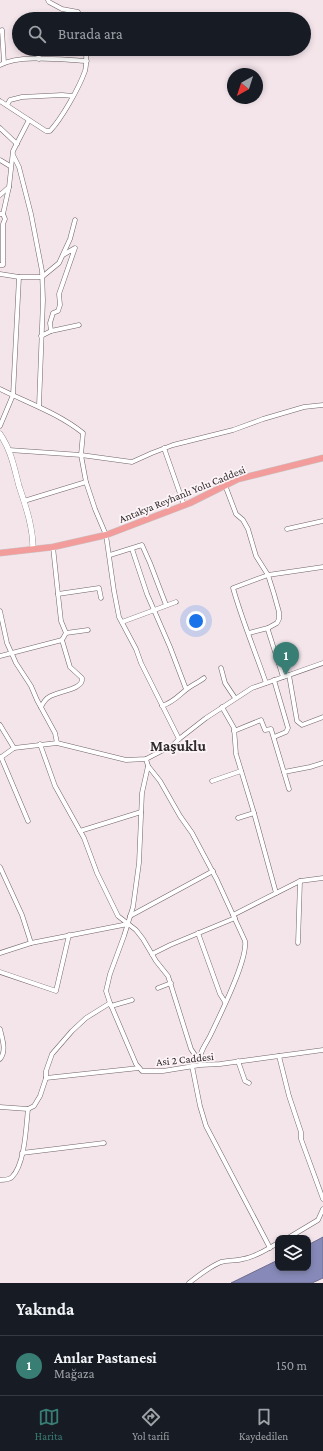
<!DOCTYPE html>
<html lang="tr">
<head>
<meta charset="utf-8">
<style>
  body { margin:0; font-family:"Crimson Pro",serif; background:#242831; color:#f1f3f6 }
  .controls { position:absolute; right:12px; bottom:12px; display:grid; overflow:hidden; border-radius:8px; box-shadow:0 2px 6px #0003 }
  .controls button { width:36px; height:36px; display:grid; place-items:center; padding:0; border:0; border-bottom:1px solid #363941; background:#171b24; color:#f1f3f6; font:20px sans-serif }
  .compass { position:absolute; left:227px; top:68px; width:36px; height:36px; border-radius:50%; background:#171b24; box-shadow:0 2px 6px #0003; rotate:219deg }
  .you { position:absolute; left:196px; top:621px; width:14px; height:14px; margin:-10px; border:3px solid #fff; border-radius:50%; background:#1a73e8; box-shadow:0 0 0 6px #1a73e833 }
  .badge { display:grid; place-items:center; width:26px; height:26px; border-radius:50%; background:#397e74; color:#fff; font-size:13px; font-weight:700 }
  .pin { position:absolute; translate:-50% -33px; filter:drop-shadow(0 1px 2px #0008) }
  .pin::after { content:''; position:absolute; top:21px; width:14px; height:12px; background:inherit; clip-path:polygon(0 0,100% 0,50% 100%) }
  .list { margin:0; padding:0; list-style:none }
  h2 { display:flex; justify-content:space-between; align-items:center; height:52px; margin:0; padding:0 16px; font-size:17px }
  h2 small { font-size:13px; font-weight:400; color:#9ea1a6 }
  .list li { display:grid; grid-template-columns:26px 1fr auto; gap:12px; align-items:center; box-sizing:border-box; height:60px; padding:0 16px; border-top:1px solid #363941 }
  .list b { display:block; font-size:15px; white-space:nowrap }
  .list p { margin:0; font-size:13px; white-space:nowrap; color:#9ea1a6 }
  .list em { font-size:13px; font-style:normal; color:#9ea1a6 }
  .icon { flex:none; width:22px; height:22px; fill:none; stroke:currentColor; stroke-width:2; stroke-linecap:round; stroke-linejoin:round }
  .map { position:relative; flex:none; width:323px; height:1283px; overflow:hidden }
  .search { position:absolute; background:#171b24; box-shadow:0 2px 6px #0003; left:12px; right:12px; top:12px; height:44px; display:flex; align-items:center; gap:10px; box-sizing:border-box; padding:0 14px; border-radius:22px; color:#9ea1a6; font-size:15px }
  .sheet { height:112px; background:#171b24 }
  nav { display:flex; justify-content:space-around; align-items:center; box-sizing:border-box; height:56px; border-top:1px solid #363941; background:#171b24; font-size:11px; color:#9ea1a6 }
  nav a { display:grid; justify-items:center; gap:2px }
  nav .on { color:#397e74 }
  .map>svg:first-child { display:block }
</style>
</head>
<body>
<div class="map">
<svg width="323" height="1283" viewBox="0 0 323 1283">
  <rect width="100%" height="100%" fill="#f4e5eb"/>
  <polygon fill="#8789b8" stroke="#6d6c8e" points="323,1237 323,1278 312,1283 231,1283 278,1260 278,1268 308,1268 308,1245"/>
  <g fill="none" stroke-linecap="round" stroke-linejoin="round">
    <g stroke="#706368" stroke-width="5">
      <g id="street">
        <polyline points="48,0 49,2 62,9 78,12 81,19"/>
        <polyline points="0,31 2,30 4,63"/>
        <polyline points="37,49 39,59"/>
        <path d="M0 65C21 54 63 60 87 61"/>
        <path d="M0 101 46 131H50C62 118 79 88 85 71 87 64 86 56 86 49"/>
        <polyline points="7,105 10,100 22,97 62,95 73,96"/>
        <polyline points="0,128 17,144"/>
        <polyline points="13,155 19,167 31,214 42,271 43,300 39,406"/>
        <polyline points="0,160 10,166"/>
        <polyline points="0,195 9,187 13,151 29,120"/>
        <polyline points="0,214 3,214 5,219 3,224 3,265 0,265"/>
        <polyline points="3,214 9,187"/>
        <polyline points="0,274 19,277 42,277 59,263 70,239 75,220"/>
        <polyline points="51,331 50,323 53,313 58,311 60,305 59,294 75,248 63,255"/>
        <polyline points="41,336 51,331 79,325"/>
        <path d="M0 389C28 403 58 413 83 433L81 455 86 482 95 509 106 535 114 591 119 617 136 649 141 663 179 739"/>
        <polyline points="0,426 13,395 19,277"/>
        <polyline points="164,448 184,505"/>
        <polyline points="9,450 81,455 132,462 152,453 173,445 233,430 263,419 304,407 323,405"/>
        <polyline points="225,485 236,514 243,520 248,529 256,556 268,575 274,594 279,612 279,619 277,623 268,628 268,630 283,677"/>
        <polyline points="24,501 86,482"/>
        <polyline points="287,529 323,521"/>
        <polyline points="53,547 58,594"/>
        <polyline points="132,549 147,594 170,647 186,689"/>
        <polyline points="110,555 142,545 150,563 166,605"/>
        <polyline points="0,611 7,643 16,663 31,686 37,700 55,733 57,743"/>
        <polyline points="122,622 176,602"/>
        <polyline points="66,633 61,621 58,594 99,588 101,598"/>
        <polyline points="249,633 268,628"/>
        <polyline points="0,656 62,640"/>
        <polyline points="221,668 225,683 235,698"/>
        <polyline points="289,675 297,721 302,725 323,717"/>
        <path d="M266 683C255 651 242 620 233 588L268 575 323 567"/>
        <path d="M162 706C174 702 178 696 187 689 192 685 199 682 204 678"/>
        <path d="M41 707C43 703 45 699 49 697 57 691 84 690 82 678L70 667 62 640 66 633 88 630"/>
        <polyline points="222,707 234,728 236,754 254,813 276,893"/>
        <polyline points="0,725 14,748"/>
        <polyline points="234,731 261,720 265,730 271,729 289,789"/>
        <polyline points="274,737 286,732 288,728 274,680"/>
        <polyline points="40,744 55,786 84,838 97,873 118,916 136,930 143,939 156,961 168,976 191,1049 195,1055 199,1059"/>
        <polyline points="1,757 28,821"/>
        <polyline points="0,758 14,748 57,743 126,760 146,759 173,745 179,739 206,718 252,688 323,663"/>
        <path d="M146 759 148 766 160 781 180 816 192 833 217 880 245 941C248 960 219 1017 210 1036 206 1044 199 1052 200 1061"/>
        <polyline points="148,766 142,793 139,863 133,907 124,936 110,974 106,991 110,1003 136,1064 142,1071 163,1071 200,1065 220,1064 323,1050"/>
        <polyline points="284,772 310,767 323,763"/>
        <polyline points="212,781 241,771"/>
        <polyline points="238,818 254,813"/>
        <polyline points="80,831 141,812"/>
        <polyline points="0,867 22,915 31,943"/>
        <polyline points="233,915 300,881 323,878"/>
        <polyline points="130,916 213,871"/>
        <polyline points="198,933 220,994 225,1002"/>
        <polyline points="298,943 300,881"/>
        <polyline points="0,953 31,943 128,924"/>
        <polyline points="152,954 170,945 235,918"/>
        <polyline points="0,972 56,991 69,935"/>
        <polyline points="158,988 171,983"/>
        <polyline points="111,1006 132,1000"/>
        <path d="M0 1029C2 1038 7 1051 0 1059"/>
        <polyline points="279,1056 289,1096 301,1132 301,1139 323,1199"/>
        <polyline points="238,1061 245,1081 249,1083"/>
        <polyline points="192,1066 200,1106 206,1126 270,1248"/>
        <polyline points="46,1078 139,1068"/>
        <polyline points="0,1107 28,1109 34,1106 40,1096 46,1078 46,1071 52,1054 72,1031 86,1018 110,1003"/>
        <polyline points="22,1153 104,1143"/>
        <path d="M0 1180C4 1180 9 1180 12 1177 25 1164 26 1127 28 1109"/>
        <polyline points="288,1238 318,1220 323,1209"/>
        <path d="M189 1283C199 1275 209 1267 221 1262 229 1260 236 1261 243 1259 256 1257 267 1249 278 1243"/>
      </g>
    </g>
    <g stroke="#706368" stroke-width="6">
      <path id="secondary" d="M0 434C11 450 14 467 19 486 26 507 33 527 33 549"/>
    </g>
    <g stroke="#c9c8c8" stroke-width="7">
      <polyline id="primary" points="0,553 53,547 106,535 190,503 238,479 323,458"/>
    </g>
    <use href="#street" stroke="#fff" stroke-width="4"/>
    <use href="#secondary" stroke="#fff" stroke-width="5.5"/>
    <use href="#primary" stroke="#f29d9c" stroke-width="6"/>
  </g>
  <g text-anchor="middle" dominant-baseline="central" stroke-width="3.5" stroke-linejoin="round" paint-order="stroke">
    <g font-size="11" fill="#2f2a2c" stroke="#fdf4f8">
      <text transform="translate(182 494) rotate(-22)">Antakya Reyhanlı Yolu Caddesi</text>
      <text transform="translate(185 1059) rotate(-6)">Asi 2 Caddesi</text>
    </g>
    <g font-size="15" font-weight="bold" fill="#2f2a2c" stroke="#fdf4f8">
      <text x="178" y="746">Maşuklu</text>
    </g>
  </g>
</svg>
<div class="controls">
<button><svg class="icon" aria-label="layers" viewBox="0 0 24 24"><path d="M12 4l9 5-9 5-9-5zM3 14l9 5 9-5"/></svg></button>
</div>
<svg class="compass" viewBox="-18 -18 36 36"><path d="M0-13l5 13h-10z" fill="#e53935"/><path d="M0 13l5-13h-10z" fill="#9ea1a6"/></svg>
<div class="you"></div>
<div class="pin badge" style="left:286px;top:675px">1</div>
<div class="search"><svg class="icon" aria-label="search" viewBox="0 0 24 24"><circle cx="10" cy="10" r="6"/><path d="M15 15l6 6"/></svg>Burada ara</div>
</div>
<section class="sheet">
<h2>Yakında<small></small></h2>
<ul class="list">
<li><span class="badge">1</span><div><b>Anılar Pastanesi</b><p>Mağaza</p></div><em>150 m</em></li>
</ul>
</section>
<nav>
<a class="on"><svg class="icon" aria-label="map" viewBox="0 0 24 24"><path d="M3 6l6-2 6 2 6-2v14l-6 2-6-2-6 2zM9 4v14M15 6v14"/></svg>Harita</a>
<a><svg class="icon" aria-label="directions" viewBox="0 0 24 24"><path d="M12 3l9 9-9 9-9-9zM9 14v-3h6M13 9l2 2-2 2"/></svg>Yol tarifi</a>
<a><svg class="icon" aria-label="saved" viewBox="0 0 24 24"><path d="M7 4h10v16l-5-4-5 4z"/></svg>Kaydedilen</a>
</nav>
</body>
</html>
